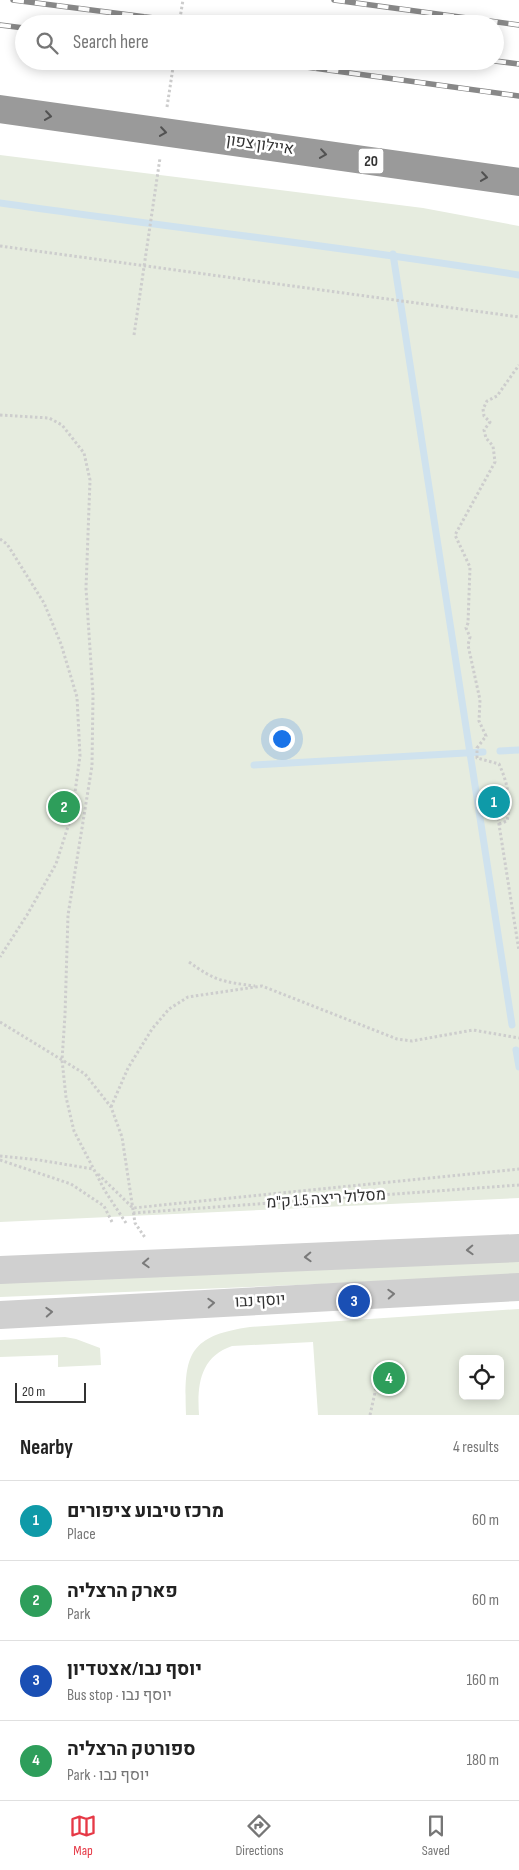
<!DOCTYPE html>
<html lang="en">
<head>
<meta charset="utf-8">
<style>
  body { margin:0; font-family:"Sofia Sans Condensed",Heebo,sans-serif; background:#f6f6f6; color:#222 }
  .controls { position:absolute; right:15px; bottom:15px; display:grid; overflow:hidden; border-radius:8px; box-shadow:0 2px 12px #0003 }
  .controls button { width:45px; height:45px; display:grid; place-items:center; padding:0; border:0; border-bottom:1px solid #e0e0e0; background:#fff; color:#222; font:25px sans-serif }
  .scale { position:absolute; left:15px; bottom:12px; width:71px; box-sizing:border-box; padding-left:5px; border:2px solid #333; border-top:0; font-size:14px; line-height:18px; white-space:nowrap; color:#333; -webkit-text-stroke:4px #fff; paint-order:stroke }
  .you { position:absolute; left:281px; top:738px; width:18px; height:18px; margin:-12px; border:4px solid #fff; border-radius:50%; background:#1a73e8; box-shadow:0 0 0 8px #1a73e833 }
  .badge { display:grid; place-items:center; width:32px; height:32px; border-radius:50%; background:#e63946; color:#fff; font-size:16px; font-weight:700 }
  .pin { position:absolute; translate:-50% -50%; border:2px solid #fff; box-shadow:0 1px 5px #0006 }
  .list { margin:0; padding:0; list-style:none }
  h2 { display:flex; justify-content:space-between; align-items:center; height:65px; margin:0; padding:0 20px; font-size:21px }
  h2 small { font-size:16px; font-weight:400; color:#767676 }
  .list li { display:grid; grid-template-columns:32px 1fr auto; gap:15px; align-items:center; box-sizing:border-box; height:80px; padding:0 20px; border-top:1px solid #e0e0e0 }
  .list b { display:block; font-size:19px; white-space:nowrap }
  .list p { margin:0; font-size:16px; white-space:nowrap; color:#767676 }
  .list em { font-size:16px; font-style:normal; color:#767676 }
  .icon { flex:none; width:28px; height:28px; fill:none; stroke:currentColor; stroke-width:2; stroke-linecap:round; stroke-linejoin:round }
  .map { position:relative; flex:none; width:519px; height:1415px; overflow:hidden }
  .search { position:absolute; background:#fff; box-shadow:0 2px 12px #0003; left:15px; right:15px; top:15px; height:55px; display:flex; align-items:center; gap:12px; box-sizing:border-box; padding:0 18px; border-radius:28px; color:#767676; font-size:19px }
  .sheet { height:385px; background:#fff }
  nav { display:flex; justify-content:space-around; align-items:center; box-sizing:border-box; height:70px; border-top:1px solid #e0e0e0; background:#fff; font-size:14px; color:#767676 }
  nav a { display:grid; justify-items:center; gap:2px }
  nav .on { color:#e63946 }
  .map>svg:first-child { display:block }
</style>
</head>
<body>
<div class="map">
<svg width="519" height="1415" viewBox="0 0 519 1415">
  <rect width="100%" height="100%" fill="#fff"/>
  <g fill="#e6ecdf" fill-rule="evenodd">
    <polygon points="0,155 423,208 519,226 519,1198 0,1222"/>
    <polygon points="519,1257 519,1276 0,1297 0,1282"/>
    <path d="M519 1309V1415H318L313 1342 232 1346C200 1357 197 1385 199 1415H186C184 1356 187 1336 250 1327ZM463 1359H500V1396H463Z"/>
    <polygon points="65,1337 76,1339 100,1348 101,1365 58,1367 58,1355 0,1357 0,1340"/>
  </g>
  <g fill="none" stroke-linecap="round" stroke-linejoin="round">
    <g stroke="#cfe2ee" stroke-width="7">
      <path d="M0 203C173 228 347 247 519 275"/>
      <polyline points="393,254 512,1025"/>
      <polyline points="500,751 519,750"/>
      <polyline points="254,765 483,752"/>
      <polyline points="516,1050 519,1067"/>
    </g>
    <g stroke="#cdcdcd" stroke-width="3" stroke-dasharray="2.5 2.5" stroke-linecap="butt">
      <polyline points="179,24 183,0"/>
      <polyline points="167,107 174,61"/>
      <polyline points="0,246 519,317"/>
      <polyline points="134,335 160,158"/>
      <polyline points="0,415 49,418 62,425 84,453 90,480 86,588 93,695 92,766 68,915 65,1015 62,1060 66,1097 74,1131 105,1191 126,1223"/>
      <polyline points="0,539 7,544 44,603 61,644 77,697 80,756 72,814 56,864 27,915 0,957"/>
      <polyline points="498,818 519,951"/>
      <path d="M499 824 507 821C512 802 507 781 499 764L477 758V748L486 736 479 721 480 700 468 645 470 637 466 628 468 623 470 567 455 535 495 462 493 446 486 438 484 430 490 422 484 416 483 409 487 401 497 396 519 365"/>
      <path d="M189 962C215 981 224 982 255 986"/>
      <polyline points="0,1022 85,1074 111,1107 122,1137 135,1223 146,1239"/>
      <polyline points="111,1107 128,1068 152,1029 169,1009 188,997 262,986 397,1039 412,1041 473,1030 519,1038"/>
      <polyline points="0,1156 39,1160 93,1169"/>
      <polyline points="0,1160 71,1184 104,1206 112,1222"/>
      <polyline points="98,1174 133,1208 519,1169"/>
      <polyline points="133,1213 519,1185"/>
      <polyline points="370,1415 376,1388"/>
    </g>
    <g stroke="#d0d0d0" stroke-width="28">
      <polyline points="0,1270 519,1248"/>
      <polyline points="0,1315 519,1287"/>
    </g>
    <polyline stroke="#9a9a9a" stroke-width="28" points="0,109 519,182"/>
    <g stroke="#888" stroke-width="5.5">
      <g id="rail">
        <polyline points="13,0 201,24"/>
        <polyline points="334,0 519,25"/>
        <polyline points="0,25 24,28"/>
        <polyline points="262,61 519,96"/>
        <polyline points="495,61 519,64"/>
      </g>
    </g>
    <use href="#rail" stroke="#fff" stroke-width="4" stroke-dasharray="11" stroke-linecap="butt"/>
  </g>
  <defs><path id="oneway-chevron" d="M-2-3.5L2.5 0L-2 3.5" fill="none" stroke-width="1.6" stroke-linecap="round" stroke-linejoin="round" transform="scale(1.25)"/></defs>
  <g stroke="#525252">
    <use href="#oneway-chevron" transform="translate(48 116) rotate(8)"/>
    <use href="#oneway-chevron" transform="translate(163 132) rotate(8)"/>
    <use href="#oneway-chevron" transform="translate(323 154) rotate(8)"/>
    <use href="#oneway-chevron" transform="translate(484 177) rotate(8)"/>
  </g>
  <g stroke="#7a7a7a">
    <use href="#oneway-chevron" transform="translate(470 1250) rotate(178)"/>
    <use href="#oneway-chevron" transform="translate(308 1257) rotate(178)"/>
    <use href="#oneway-chevron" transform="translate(146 1263) rotate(177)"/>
    <use href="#oneway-chevron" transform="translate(391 1294) rotate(-3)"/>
    <use href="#oneway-chevron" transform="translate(211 1303) rotate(-3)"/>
    <use href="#oneway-chevron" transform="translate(49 1312) rotate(-3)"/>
  </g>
  <g text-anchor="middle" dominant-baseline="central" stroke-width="5" stroke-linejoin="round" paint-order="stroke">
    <rect fill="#fff" stroke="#707070" stroke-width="1" x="358.5" y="148.5" width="25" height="25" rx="4"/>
    <g font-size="15" font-weight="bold" fill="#333">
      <text x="371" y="161">20</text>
    </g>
    <g font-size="16" fill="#333" stroke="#fff">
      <text transform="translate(260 145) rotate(8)">איילון צפון</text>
      <text transform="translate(326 1199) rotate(-4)">מסלול ריצה 1.5 ק"מ</text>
      <text transform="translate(260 1301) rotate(-3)">יוסף נבו</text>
    </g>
  </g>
</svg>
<div class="controls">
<button><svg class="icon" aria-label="locate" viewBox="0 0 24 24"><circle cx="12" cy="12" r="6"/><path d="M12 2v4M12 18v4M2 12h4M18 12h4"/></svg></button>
</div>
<div class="scale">20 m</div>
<div class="you"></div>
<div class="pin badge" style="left:494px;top:802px;background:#0f9aa8">1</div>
<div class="pin badge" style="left:64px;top:807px;background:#2e9e5b">2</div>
<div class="pin badge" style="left:354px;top:1301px;background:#1a4fb4">3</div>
<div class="pin badge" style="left:389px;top:1378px;background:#2e9e5b">4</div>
<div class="search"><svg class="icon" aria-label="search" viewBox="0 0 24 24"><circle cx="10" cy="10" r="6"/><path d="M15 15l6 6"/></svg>Search here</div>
</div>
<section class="sheet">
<h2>Nearby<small>4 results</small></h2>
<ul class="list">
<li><span class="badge" style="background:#0f9aa8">1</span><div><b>מרכז טיבוע ציפורים</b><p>Place</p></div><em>60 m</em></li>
<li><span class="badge" style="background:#2e9e5b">2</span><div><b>פארק הרצליה</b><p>Park</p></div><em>60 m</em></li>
<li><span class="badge" style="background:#1a4fb4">3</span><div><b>יוסף נבו/אצטדיון</b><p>Bus stop · יוסף נבו</p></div><em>160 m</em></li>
<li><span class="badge" style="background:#2e9e5b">4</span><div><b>ספורטק הרצליה</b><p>Park · יוסף נבו</p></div><em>180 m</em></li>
</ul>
</section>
<nav>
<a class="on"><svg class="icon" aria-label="map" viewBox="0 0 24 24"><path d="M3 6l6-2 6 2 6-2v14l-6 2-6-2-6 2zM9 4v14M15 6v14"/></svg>Map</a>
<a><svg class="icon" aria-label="directions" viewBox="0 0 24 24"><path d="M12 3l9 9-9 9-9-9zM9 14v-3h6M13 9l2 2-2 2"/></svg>Directions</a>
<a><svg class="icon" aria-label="saved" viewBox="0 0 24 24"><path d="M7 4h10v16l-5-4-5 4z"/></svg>Saved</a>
</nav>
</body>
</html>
